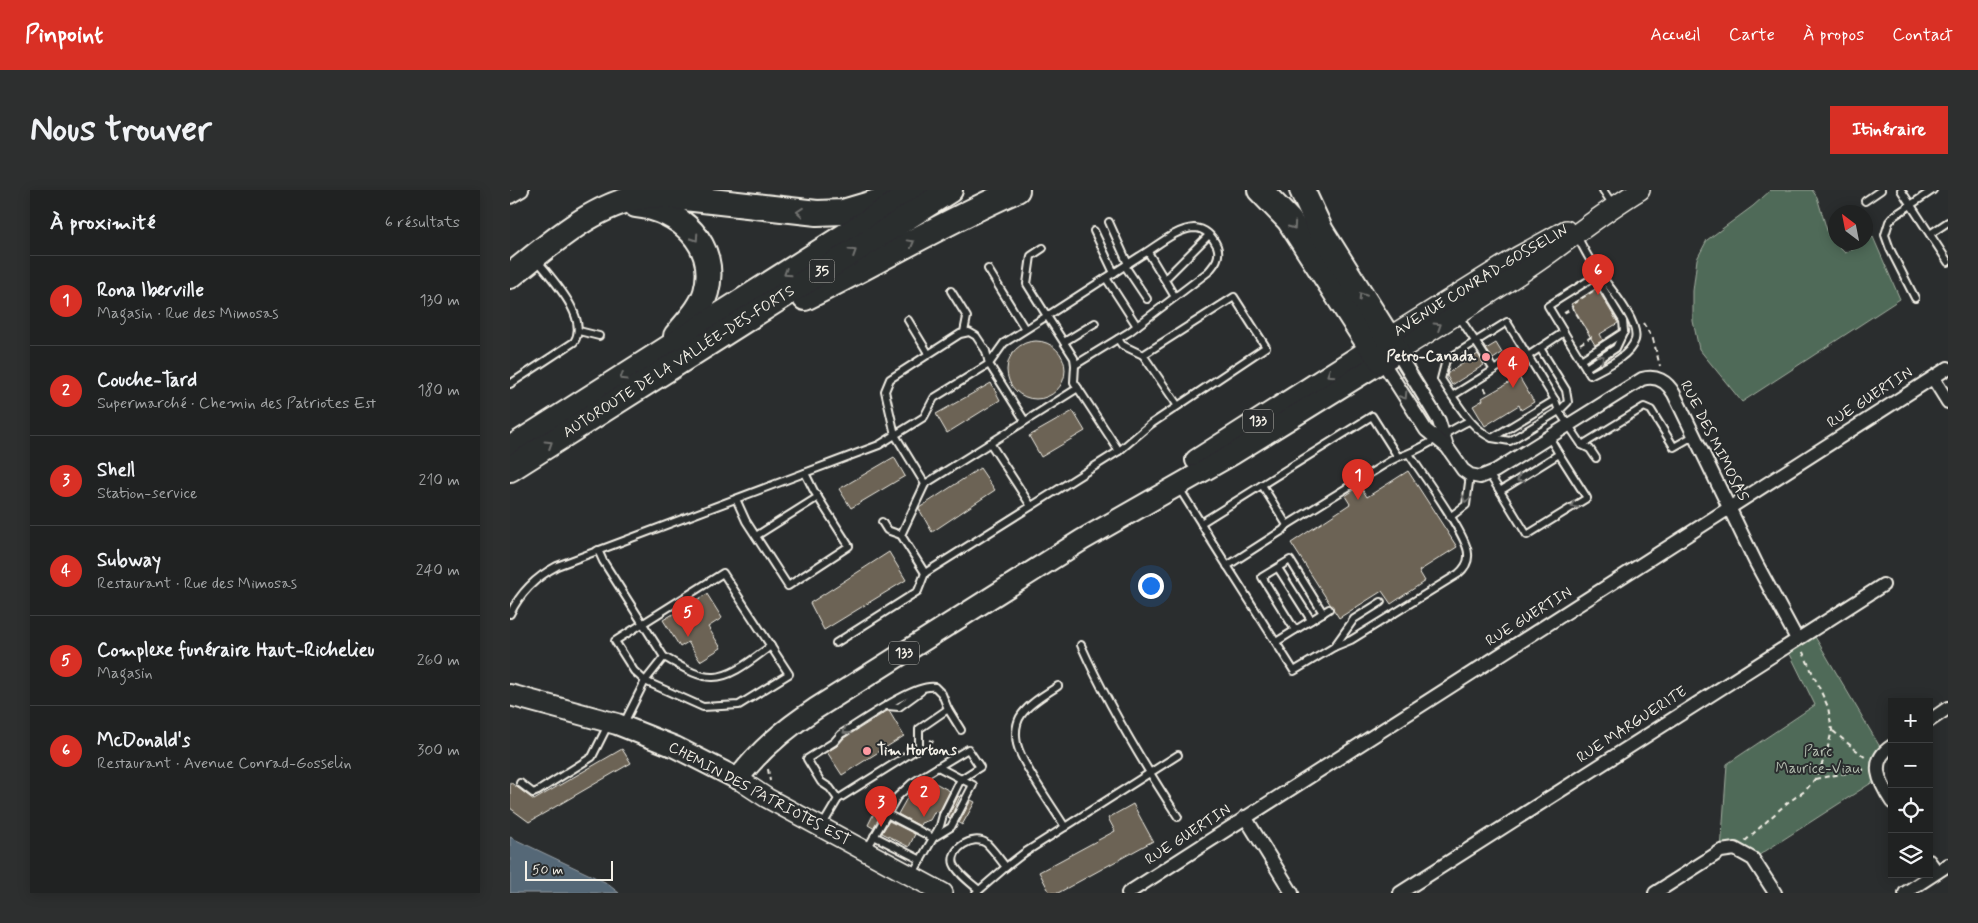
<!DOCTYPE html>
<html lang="fr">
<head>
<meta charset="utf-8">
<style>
  body { margin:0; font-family:Mynerve,sans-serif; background:#2d2f2f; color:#f1f3f6 }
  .controls { position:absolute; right:15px; bottom:15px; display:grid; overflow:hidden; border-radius:0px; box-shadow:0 2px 12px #0003 }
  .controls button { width:45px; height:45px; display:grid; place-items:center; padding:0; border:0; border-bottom:1px solid #3d3f40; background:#202222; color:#f1f3f6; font:25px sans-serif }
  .compass { position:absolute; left:1318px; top:15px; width:45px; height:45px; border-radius:50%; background:#202222; box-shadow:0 2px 12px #0003; rotate:328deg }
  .scale { position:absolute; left:15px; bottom:12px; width:88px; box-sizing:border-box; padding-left:5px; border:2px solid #f4f1e8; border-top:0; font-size:14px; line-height:18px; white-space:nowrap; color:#f4f1e8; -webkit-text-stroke:4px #2a2d2e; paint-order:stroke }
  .you { position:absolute; left:640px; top:395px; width:18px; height:18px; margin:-12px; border:4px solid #fff; border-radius:50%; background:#1a73e8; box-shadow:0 0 0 8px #1a73e833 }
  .badge { display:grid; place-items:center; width:32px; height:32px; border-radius:50%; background:#d93025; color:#fff; font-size:16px; font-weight:700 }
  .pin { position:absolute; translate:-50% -41px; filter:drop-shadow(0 1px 2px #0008) }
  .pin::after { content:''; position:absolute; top:26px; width:18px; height:15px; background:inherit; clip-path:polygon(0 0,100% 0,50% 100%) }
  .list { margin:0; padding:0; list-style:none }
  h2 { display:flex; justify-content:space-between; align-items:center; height:65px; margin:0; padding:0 20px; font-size:21px }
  h2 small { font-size:16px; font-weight:400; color:#a2a4a5 }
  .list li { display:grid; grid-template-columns:32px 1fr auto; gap:15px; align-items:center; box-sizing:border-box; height:90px; padding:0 20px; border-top:1px solid #3d3f40 }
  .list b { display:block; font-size:19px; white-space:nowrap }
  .list p { margin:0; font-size:16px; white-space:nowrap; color:#a2a4a5 }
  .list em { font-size:16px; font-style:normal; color:#a2a4a5 }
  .icon { flex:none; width:28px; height:28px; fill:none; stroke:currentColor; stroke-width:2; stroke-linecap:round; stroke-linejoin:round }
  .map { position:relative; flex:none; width:1438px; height:703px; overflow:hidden; border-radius:0px }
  header { display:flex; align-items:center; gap:30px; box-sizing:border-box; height:70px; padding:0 25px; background:#d93025; color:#fff }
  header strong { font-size:24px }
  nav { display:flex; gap:28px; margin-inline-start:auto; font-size:18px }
  .intro { display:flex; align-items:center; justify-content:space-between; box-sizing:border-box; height:120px; padding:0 30px }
  h1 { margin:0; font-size:35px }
  .button { padding:12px 22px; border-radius:0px; background:#d93025; color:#fff; font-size:18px; font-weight:700 }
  main { display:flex; gap:30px; padding:0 30px }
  aside { flex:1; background:#202222; border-radius:0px; box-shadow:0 2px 12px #0003 }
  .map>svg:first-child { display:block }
</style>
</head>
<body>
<header>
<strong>Pinpoint</strong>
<nav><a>Accueil</a><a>Carte</a><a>À propos</a><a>Contact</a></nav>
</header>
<div class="intro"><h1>Nous trouver</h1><a class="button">Itinéraire</a></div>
<main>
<aside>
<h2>À proximité<small>6 résultats</small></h2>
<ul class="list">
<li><span class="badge">1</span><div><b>Rona Iberville</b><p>Magasin · Rue des Mimosas</p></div><em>130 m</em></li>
<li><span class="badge">2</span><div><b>Couche-Tard</b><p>Supermarché · Chemin des Patriotes Est</p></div><em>180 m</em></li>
<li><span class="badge">3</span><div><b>Shell</b><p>Station-service</p></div><em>210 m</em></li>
<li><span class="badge">4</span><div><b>Subway</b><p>Restaurant · Rue des Mimosas</p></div><em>240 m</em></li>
<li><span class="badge">5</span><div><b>Complexe funéraire Haut-Richelieu</b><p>Magasin</p></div><em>260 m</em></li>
<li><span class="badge">6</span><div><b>McDonald's</b><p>Restaurant · Avenue Conrad-Gosselin</p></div><em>300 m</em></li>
</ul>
</aside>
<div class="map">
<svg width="1438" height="703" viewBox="0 0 1438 703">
  <rect width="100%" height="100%" fill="#2a2d2e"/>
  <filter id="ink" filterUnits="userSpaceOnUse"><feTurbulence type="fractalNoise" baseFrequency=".02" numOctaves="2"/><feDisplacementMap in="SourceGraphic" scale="10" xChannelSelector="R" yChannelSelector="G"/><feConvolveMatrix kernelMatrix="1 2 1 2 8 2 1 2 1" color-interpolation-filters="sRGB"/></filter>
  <g filter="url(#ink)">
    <g fill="#506a58" stroke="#a2aea0">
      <polygon points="1261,0 1302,0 1307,7 1319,47 1335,63 1348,57 1363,47 1390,109 1232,212 1189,159 1183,131 1183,101 1187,69 1197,50 1243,16"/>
      <polygon points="1301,440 1373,562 1369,588 1243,669 1211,661 1217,574 1305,515 1276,456"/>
    </g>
    <polygon fill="#556777" stroke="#959ea4" points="0,647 95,692 109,703 0,703"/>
    <g fill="#6c6354" stroke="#f4f1e8">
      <polygon points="1087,98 1108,133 1090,144 1093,150 1085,155 1061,114"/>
      <circle cx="526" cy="180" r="29"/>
      <polygon points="986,153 992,163 983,169 976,159"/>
      <polygon points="968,164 974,175 942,195 937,186 938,183"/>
      <polygon points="1009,187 1024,212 1011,220 1009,215 975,236 963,216 973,210 972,208"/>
      <polygon points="481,193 490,210 437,243 426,224"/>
      <polygon points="563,221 575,241 531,267 519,246"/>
      <polygon points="384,267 395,286 341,318 329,299"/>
      <polygon points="470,278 485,300 422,342 409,319 409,318"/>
      <polygon points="898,281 947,357 909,381 915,391 881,414 872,401 829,428 781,353 840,314 835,306 850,296 857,307"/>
      <polygon points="379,362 396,390 314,440 300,413"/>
      <polygon points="197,404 212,428 198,437 211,458 190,471 178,452 170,457 153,430"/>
      <polygon points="377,521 379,521 394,546 332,585 317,562 327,556 334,548"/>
      <polygon points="112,559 121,573 19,632 0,618 0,592 24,610"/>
      <polygon points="418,589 440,601 429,623 425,621 420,630 411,633 410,636 388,624 401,601"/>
      <polygon points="451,604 440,629 438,627 448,606 450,607"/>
      <polygon points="461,610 465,612 452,635 449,633"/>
      <polygon points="623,614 643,651 548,703 540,703 529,682 605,641 598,628"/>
      <polygon points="365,621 371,625 363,638 358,635"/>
      <polygon points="379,631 405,644 399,657 372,643"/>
    </g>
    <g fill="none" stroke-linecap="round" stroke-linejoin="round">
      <g stroke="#f4f1e8" stroke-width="10">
        <g id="lane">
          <polyline points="1093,0 1103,15"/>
          <polyline points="1391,0 1438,72"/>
          <polyline points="1355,11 1371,0"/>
          <polyline points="599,32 618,74"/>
          <polyline points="584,41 604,83"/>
          <polyline points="1420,44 1438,32"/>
          <path d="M1067 46C1074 59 1080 72 1089 83 1099 97 1130 132 1125 150 1119 167 1095 177 1080 185L1038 116 1089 84"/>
          <path d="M533 58 521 66 517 94 537 126C568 106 599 86 630 66 646 57 665 39 684 38 695 38 703 47 707 56 711 67 705 74 698 82L619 142 565 175"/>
          <polyline points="638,62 665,107"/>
          <polyline points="615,76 637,109"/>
          <polyline points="478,79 515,139"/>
          <polyline points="596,88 627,136"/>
          <polyline points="655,89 699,45"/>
          <polyline points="441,101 457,127 454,142"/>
          <polyline points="1405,108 1380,59 1375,45 1379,32 1384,26 1423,0"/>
          <polyline points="948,125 984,180"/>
          <polyline points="398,130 418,163"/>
          <polyline points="69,141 89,146"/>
          <polyline points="608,149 612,155 633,165"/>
          <polyline points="554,152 585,133"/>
          <polyline points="1071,170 1114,142"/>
          <polyline points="1076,178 1106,158 1114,141 1113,131 1091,95 1089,84"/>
          <path d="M0 194 64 152C80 128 41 88 27 70"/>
          <path d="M942 206 931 189 936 170 997 132 1045 210 982 248C963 239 954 223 942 206L1003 168 1018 166 1054 142"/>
          <polyline points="1045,210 1049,221 1072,255 1134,217 1141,220 1164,257 1185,245"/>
          <polyline points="982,248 1000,251 1049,221 1058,212 1056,200 1030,158"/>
          <polyline points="480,253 521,316"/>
          <polyline points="1072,255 1080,259 1086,268"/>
          <polyline points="609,261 641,234 756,157 724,107 633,165 668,216"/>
          <polyline points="979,284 990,301 1049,264 1039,247"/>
          <polyline points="415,294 568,198"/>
          <polyline points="752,295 777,335 880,271 888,267"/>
          <path d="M669 298 691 333 862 226 888 267C913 260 935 242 959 231"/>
          <polyline points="990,301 1017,345 1077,308 1049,264"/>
          <polyline points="226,309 236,331 278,396 339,356 304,301 295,283"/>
          <polyline points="940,327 956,315 960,285"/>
          <polyline points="372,332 377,340 391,345"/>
          <path d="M691 333 699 347 784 481 824 457 841 450 948 384C954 379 959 373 958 364 958 346 912 284 899 264"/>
          <polyline points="246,346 308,307"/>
          <polyline points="88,360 93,371 154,467 135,491 114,533"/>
          <polyline points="717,376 773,340 777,335"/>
          <polyline points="768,378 801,430"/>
          <polygon points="213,383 279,484 229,515 193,517 135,491 124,481 105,451"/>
          <path d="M0 424C10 403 26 387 47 376L369 255 414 227 424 208 479 174 494 153 537 126 564 168 565 175 564 192 609 261 415 383 391 345 415 294 385 245 375 201 380 189 450 144 459 142 466 146 476 161 479 174 515 231"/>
          <polyline points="785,440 752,387 780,370 813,423"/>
          <polyline points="766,452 819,419"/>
          <polyline points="326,453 408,401 415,383"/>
          <path d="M571 455C598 515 632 572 668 627"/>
          <polyline points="824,457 844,429 871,412"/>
          <path d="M154 467C168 474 185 487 202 487 222 488 245 467 261 456"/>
          <path d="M548 496C536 504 521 512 512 524 506 532 505 544 507 554 512 575 543 617 555 637"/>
          <polyline points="377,516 389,517 411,501"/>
          <polyline points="428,577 458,559 470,577 451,589"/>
          <polyline points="10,593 23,603 28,601 82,567 98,535"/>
          <path d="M328 609 320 598 311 592 297 569 324 552 331 544C351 532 405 493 425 497L432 504 438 519 451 540"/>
          <polyline points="377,624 423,648 441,637 463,595 451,589"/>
          <polyline points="312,636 328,609 409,558 409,539 438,519"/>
          <polyline points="364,646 411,670"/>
          <polyline points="357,659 387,607 402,593 428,577 451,589 433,625 430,636 402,685"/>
          <polyline points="496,677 514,663 668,565"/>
          <path d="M466 703 496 677C490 670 483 659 476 653 463 644 439 659 444 674 448 684 461 693 469 700"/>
        </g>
      </g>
      <g stroke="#f4f1e8" stroke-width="16">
        <g id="street">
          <polyline points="0,7 12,0"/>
          <polyline points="887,162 929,231 937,257"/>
          <path d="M872 171 916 240 937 257 953 280 960 285 970 287 985 281 1132 189C1146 185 1157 191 1164 204L1246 373 1287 449"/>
          <polyline points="1423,188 1438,212"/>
          <polyline points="1419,531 1438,518"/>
          <path d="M1382 556C1358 571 1369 592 1382 612"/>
          <polyline points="735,627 782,703"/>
          <polyline points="1419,671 1427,682"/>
          <polyline points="618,703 1438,178"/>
          <polyline points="890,703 1373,395"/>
          <polyline points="1145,703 1211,661 1225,659 1243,669 1265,703"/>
          <polyline points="1395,703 1438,675"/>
        </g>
      </g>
      <g stroke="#f4f1e8" stroke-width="22">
        <g id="secondary">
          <path id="s1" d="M879 147 1007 67 1056 40"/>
          <path d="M887 162C935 132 983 103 1029 71 1063 47 1095 21 1130 0"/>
          <polyline points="228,589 257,608 433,703"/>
        </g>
      </g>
      <g stroke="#f4f1e8" stroke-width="24">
        <g id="primary">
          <polyline points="686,270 874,150"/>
          <path d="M0 505 107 534 165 557 228 589C249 560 275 539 305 519L572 350 723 264 886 163"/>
        </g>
      </g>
      <g stroke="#f4f1e8" stroke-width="28">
        <g id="highway">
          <polyline points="750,0 779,30 855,148 872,171"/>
          <polyline points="792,0 811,41 887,162"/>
          <path d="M126 15C169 19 209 55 196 102 191 119 177 132 166 146"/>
          <path d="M0 86C43 52 90 7 148 5L307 23 333 22 377 9"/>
          <path d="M295 108C366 73 434 32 507 0"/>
          <polyline points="0,259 407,0"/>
          <path id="s2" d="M0 279 440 0"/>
        </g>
      </g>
      <g stroke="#f4f1e8" stroke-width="2" stroke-dasharray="5 4" stroke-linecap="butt">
        <polyline points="1054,123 1063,118"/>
        <polyline points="1133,133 1143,149 1150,176"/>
        <polyline points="1070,154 1081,147 1061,115 1083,101"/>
        <polyline points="995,184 1000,192"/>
        <polyline points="974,198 978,204"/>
        <polyline points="1323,541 1357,569"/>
        <polyline points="419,550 426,553"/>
        <polyline points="258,579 260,591"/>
        <polyline points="1305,589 1357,579"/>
        <polyline points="1235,651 1277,613 1295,601 1305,589 1316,565 1322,540 1318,517 1292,460"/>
      </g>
      <use href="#lane" stroke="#2a2d2e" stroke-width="6"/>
      <use href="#street" stroke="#2a2d2e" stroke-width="12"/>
      <use href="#secondary" stroke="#2a2d2e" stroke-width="19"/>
      <use href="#primary" stroke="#2a2d2e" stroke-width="20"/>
      <use href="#highway" stroke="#2a2d2e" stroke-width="24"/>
    </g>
    <defs><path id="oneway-chevron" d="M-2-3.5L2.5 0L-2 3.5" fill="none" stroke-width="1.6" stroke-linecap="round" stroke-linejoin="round" transform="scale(1.25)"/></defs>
    <g stroke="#71726f">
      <use href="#oneway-chevron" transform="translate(290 22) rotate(-175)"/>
      <use href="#oneway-chevron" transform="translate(783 36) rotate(55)"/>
      <use href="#oneway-chevron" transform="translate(185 48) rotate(56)"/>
      <use href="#oneway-chevron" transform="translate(401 53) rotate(-29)"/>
      <use href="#oneway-chevron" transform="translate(343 62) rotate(-32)"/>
      <use href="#oneway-chevron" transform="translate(277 83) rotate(147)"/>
      <use href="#oneway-chevron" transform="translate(852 106) rotate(-123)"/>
      <use href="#oneway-chevron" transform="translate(928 136) rotate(-32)"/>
      <use href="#oneway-chevron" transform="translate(1091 168) rotate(-33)"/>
      <use href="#oneway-chevron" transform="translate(820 184) rotate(147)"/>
      <use href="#oneway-chevron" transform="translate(113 187) rotate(148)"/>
      <use href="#oneway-chevron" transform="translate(894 206) rotate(57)"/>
      <use href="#oneway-chevron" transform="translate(39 254) rotate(-32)"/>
      <use href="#oneway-chevron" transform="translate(1010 289) rotate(148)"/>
      <use href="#oneway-chevron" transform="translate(956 309) rotate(107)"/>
      <use href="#oneway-chevron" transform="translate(1064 315) rotate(148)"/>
      <use href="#oneway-chevron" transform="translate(336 541) rotate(146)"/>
    </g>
  </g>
  <g fill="#ff9aa2" stroke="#2a2d2e" stroke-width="2">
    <circle cx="976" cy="167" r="5"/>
    <circle cx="357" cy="561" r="5"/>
  </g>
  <g text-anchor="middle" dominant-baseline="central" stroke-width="4" stroke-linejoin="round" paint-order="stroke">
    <g fill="#2a2d2e" stroke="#b7b6b0" stroke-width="1">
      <rect x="299.5" y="69.5" width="25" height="23" rx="4"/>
      <rect x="733" y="219.5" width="30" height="23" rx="4"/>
      <rect x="379" y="451.5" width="30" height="23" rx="4"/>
    </g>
    <g font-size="14" font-weight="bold" fill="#f4f1e8">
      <text x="312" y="81">35</text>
      <text x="748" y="231">133</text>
      <text x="394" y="463">133</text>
    </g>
    <g font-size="15" fill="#f4f1e8" stroke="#2a2d2e">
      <text stroke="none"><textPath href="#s1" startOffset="108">AVENUE CONRAD-GOSSELIN</textPath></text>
      <text stroke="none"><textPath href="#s2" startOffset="200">AUTOROUTE DE LA VALLÉE-DES-FORTS</textPath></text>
      <text transform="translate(1360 208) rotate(-33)">RUE GUERTIN</text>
      <text transform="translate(1204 251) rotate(63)">RUE DES MIMOSAS</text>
      <text transform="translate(1019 427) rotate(-32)">RUE GUERTIN</text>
      <text transform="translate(1122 535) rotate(-33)">RUE MARGUERITE</text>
      <text transform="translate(249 604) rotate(28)">CHEMIN DES PATRIOTES EST</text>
      <text transform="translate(678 645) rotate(-33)">RUE GUERTIN</text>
    </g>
    <g font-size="15" font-weight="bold" fill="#f4f1e8" stroke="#2a2d2e" text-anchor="end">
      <text x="966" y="167">Petro-Canada</text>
      <text x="367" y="561" text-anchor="start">Tim Hortons</text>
    </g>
    <g font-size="15" fill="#b2bbae" stroke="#2a2d2e">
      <text x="1308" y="562">Parc<tspan x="1308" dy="17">Maurice-Viau</tspan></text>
    </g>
  </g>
</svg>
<div class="controls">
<button>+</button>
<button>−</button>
<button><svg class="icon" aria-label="locate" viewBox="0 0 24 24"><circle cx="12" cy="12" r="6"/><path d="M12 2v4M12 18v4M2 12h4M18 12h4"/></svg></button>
<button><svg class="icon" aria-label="layers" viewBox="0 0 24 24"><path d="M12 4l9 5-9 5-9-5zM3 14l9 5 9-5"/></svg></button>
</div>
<svg class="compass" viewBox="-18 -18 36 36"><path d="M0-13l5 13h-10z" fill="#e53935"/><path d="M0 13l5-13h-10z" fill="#a2a4a5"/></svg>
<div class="scale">50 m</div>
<div class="you"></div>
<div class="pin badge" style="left:848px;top:310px">1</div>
<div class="pin badge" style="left:414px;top:627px">2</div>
<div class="pin badge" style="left:371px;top:637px">3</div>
<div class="pin badge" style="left:1003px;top:198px">4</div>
<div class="pin badge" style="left:178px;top:447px">5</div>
<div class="pin badge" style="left:1088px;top:105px">6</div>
</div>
</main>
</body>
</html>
